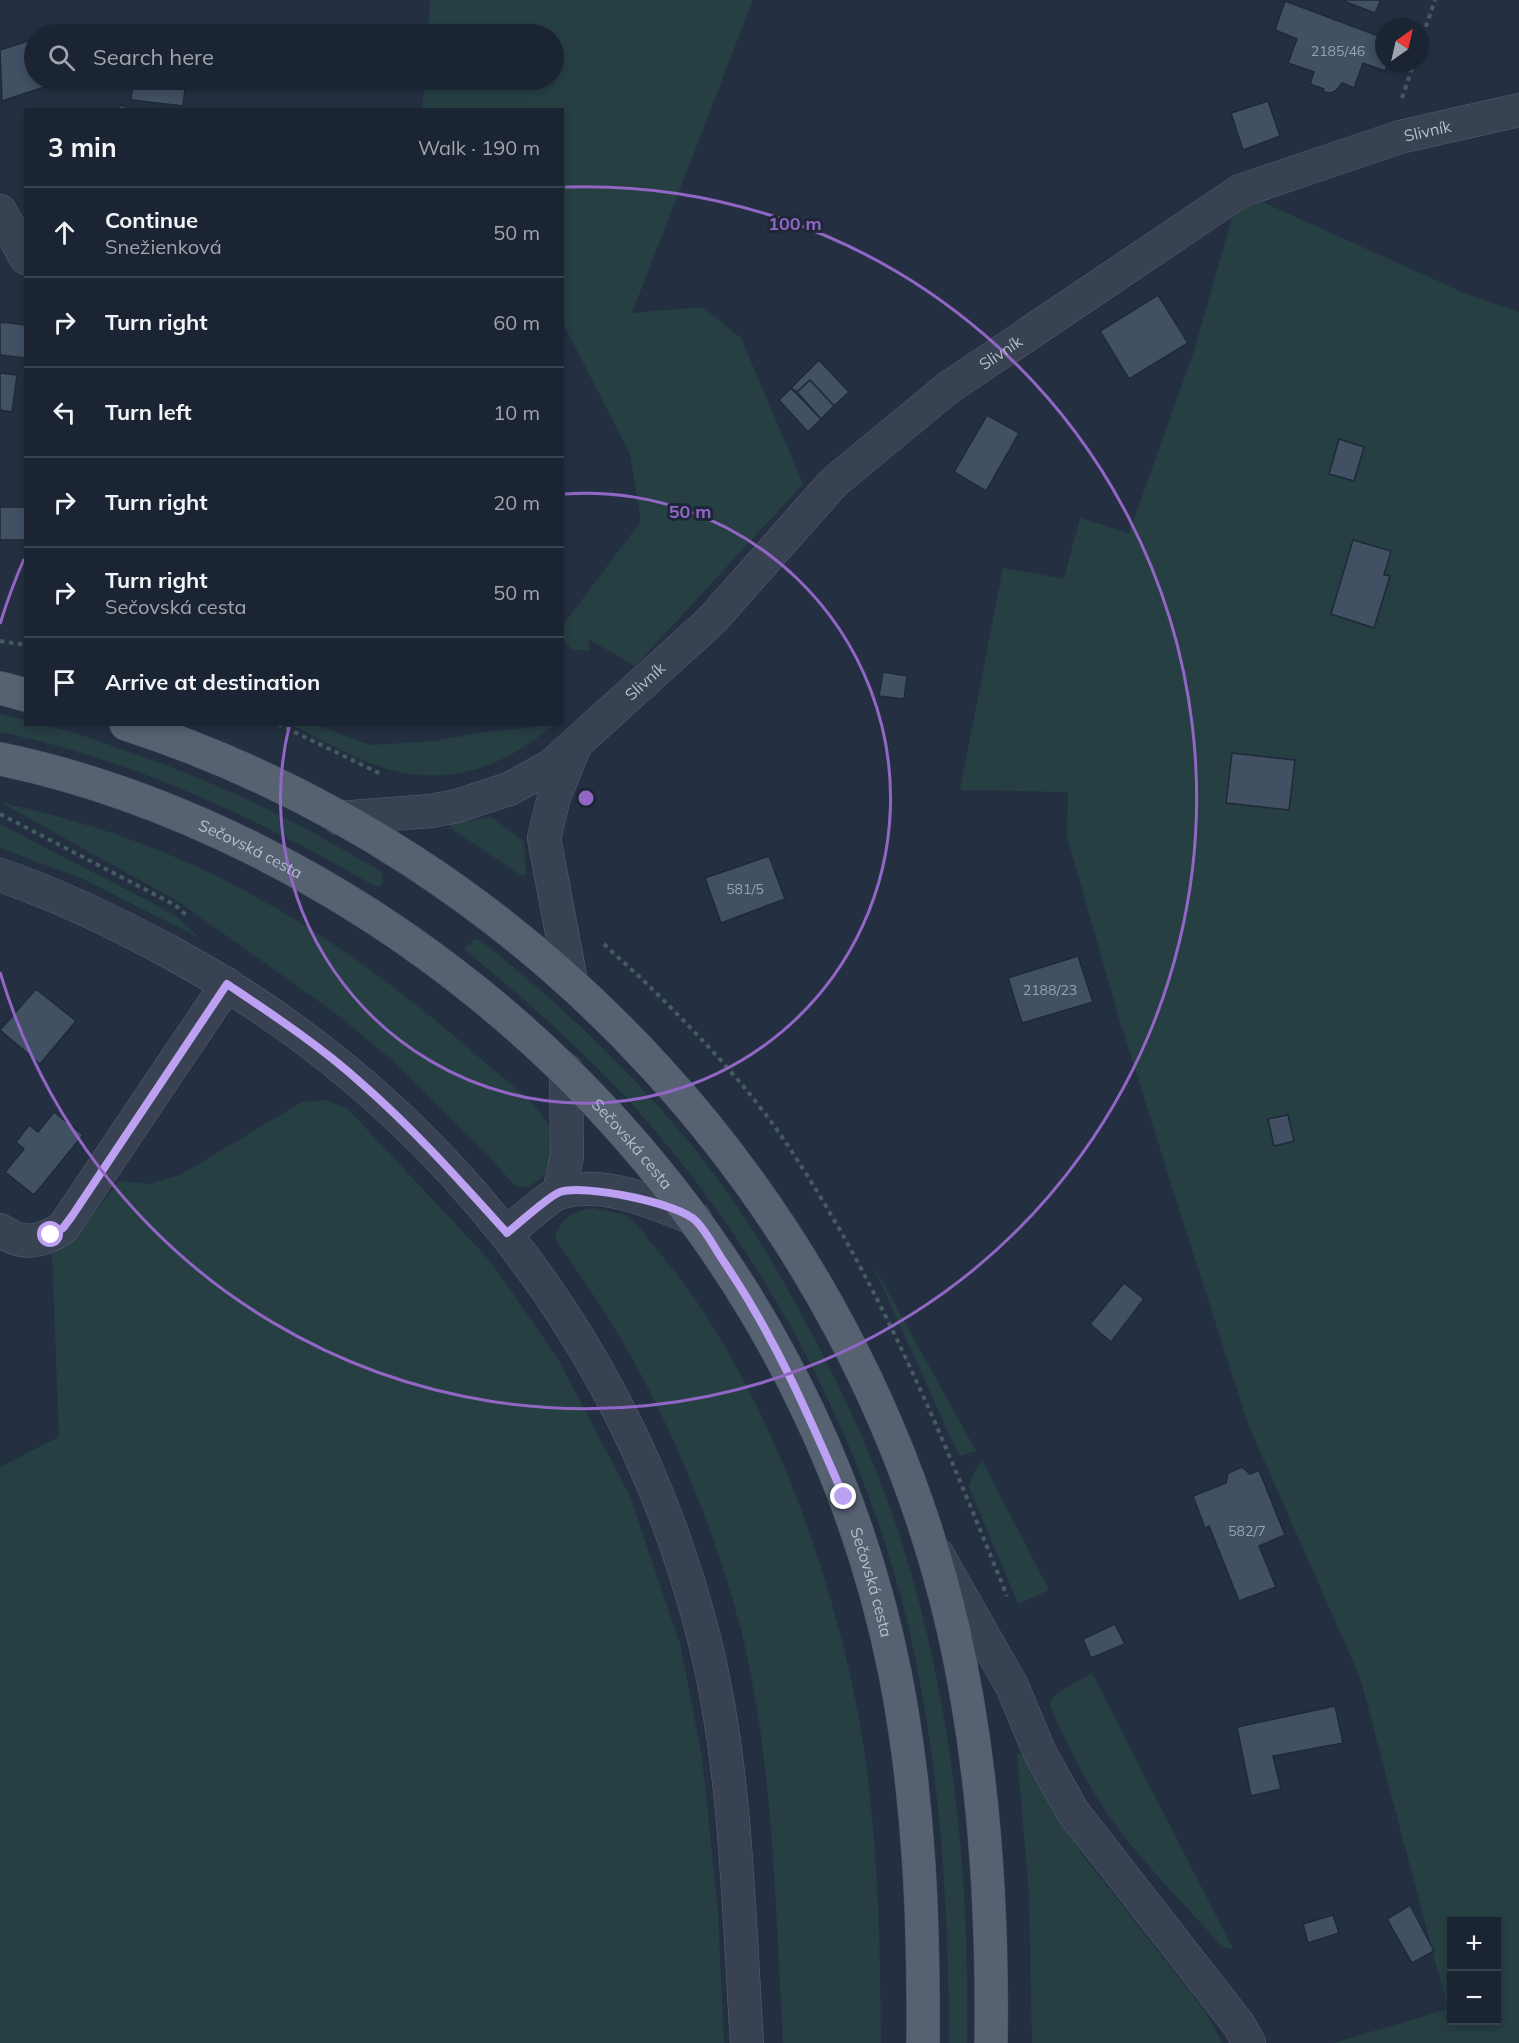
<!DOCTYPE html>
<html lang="en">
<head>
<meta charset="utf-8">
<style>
  body { margin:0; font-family:Mulish,sans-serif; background:#242c3a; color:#f1f3f6 }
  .controls { position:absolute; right:18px; bottom:18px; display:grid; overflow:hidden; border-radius:0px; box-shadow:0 3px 9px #0003 }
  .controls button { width:54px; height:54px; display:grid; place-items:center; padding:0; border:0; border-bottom:2px solid #39414d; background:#1b2432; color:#f1f3f6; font:30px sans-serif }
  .compass { position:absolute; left:1375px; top:18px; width:54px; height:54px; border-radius:50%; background:#1b2432; box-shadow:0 3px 9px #0003; rotate:34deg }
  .stop { position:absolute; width:18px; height:18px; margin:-14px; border:4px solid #bca0f2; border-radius:50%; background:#fff }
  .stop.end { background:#bca0f2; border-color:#fff; box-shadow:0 2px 6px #0008 }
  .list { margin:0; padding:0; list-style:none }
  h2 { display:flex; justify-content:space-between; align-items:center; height:78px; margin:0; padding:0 24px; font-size:26px }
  h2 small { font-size:20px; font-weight:400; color:#a0a4ac }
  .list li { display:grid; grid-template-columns:39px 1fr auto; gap:18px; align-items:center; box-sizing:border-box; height:90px; padding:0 24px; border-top:2px solid #39414d }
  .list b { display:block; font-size:22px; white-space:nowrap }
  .list p { margin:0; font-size:20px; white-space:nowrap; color:#a0a4ac }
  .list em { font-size:20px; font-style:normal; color:#a0a4ac }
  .icon { flex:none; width:33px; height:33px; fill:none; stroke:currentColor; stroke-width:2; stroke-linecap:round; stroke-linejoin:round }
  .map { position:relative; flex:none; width:1519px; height:2043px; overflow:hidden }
  .search { position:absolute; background:#1b2432; box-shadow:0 3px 9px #0003; left:24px; top:24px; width:540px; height:66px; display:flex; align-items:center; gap:15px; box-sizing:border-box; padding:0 21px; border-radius:33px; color:#a0a4ac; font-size:22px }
  .panel { position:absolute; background:#1b2432; box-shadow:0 3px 9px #0003; left:24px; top:108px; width:540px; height:618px; border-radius:0px }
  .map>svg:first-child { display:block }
</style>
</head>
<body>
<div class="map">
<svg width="1519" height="2043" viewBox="0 0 1519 2043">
  <rect width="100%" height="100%" fill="#243042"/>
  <g fill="#263f43" fill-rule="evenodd">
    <polygon points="430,0 753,0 632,313 702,307 741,338 803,484 635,666 588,639 590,651 571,649 565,641 563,642 563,625 641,521 630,454 563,323 562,110 422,109 425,80 554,80 554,34 428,34"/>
    <path d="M1258 200 1464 293 1519 312V2043H1334L1448 2009 1360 1677 1248 1424 1177 1203 1116 1008 1067 836 1068 792 960 790 1003 568 1064 579 1080 518 1129 533 1194 351 1234 211ZM1452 1922H1496V2020H1452Z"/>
    <path d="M0 714 25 720 26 724C57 724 89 738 118 748 214 781 294 818 381 872L383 882 379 886H374C258 818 133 760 0 732Z"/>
    <path d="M292 725H316L370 745 435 741 483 732 553 725C506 766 450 787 388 769 355 760 323 740 292 725Z"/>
    <path d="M0 802C61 816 120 833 177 858 290 907 390 979 482 1060 505 1080 535 1100 549 1127 552 1132 551 1139 551 1145 551 1166 546 1178 526 1188L513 1184 489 1156 391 1059 335 1013 179 902Z"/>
    <polygon points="491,817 524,842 526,874 522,876 450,828 451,824"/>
    <polygon points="0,824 162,908 179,919 200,938 83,879 0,848"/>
    <path d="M475 939 481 941C557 1001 627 1067 689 1142 733 1195 769 1254 802 1315 842 1389 878 1465 903 1546 953 1705 970 1877 967 2043H949C949 1915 941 1783 915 1657 871 1446 764 1245 617 1088 569 1038 517 993 464 949Z"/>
    <polygon points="323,1100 347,1108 491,1262 558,1359 630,1496 680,1644 702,1756 718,1912 724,2043 0,2043 0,1467 59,1437 52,1252 79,1233 119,1181 149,1184 182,1174 302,1102"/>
    <path d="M593 1208 626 1215 639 1227C664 1259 691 1290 712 1325 784 1442 832 1579 858 1713 878 1821 880 1934 881 2043H783C776 1917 774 1789 749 1665 727 1557 671 1419 613 1326 595 1296 575 1268 555 1239 560 1218 573 1211 593 1208Z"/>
    <polygon points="872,1264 878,1274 976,1451 961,1456 956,1449"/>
    <polygon points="982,1460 1049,1590 1018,1604 969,1487 973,1474"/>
    <path d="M1092 1673 1233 1949 1222 1947C1192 1911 1157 1878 1128 1841 1094 1799 1069 1752 1049 1703L1057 1693Z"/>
    <polygon points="1017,1753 1022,1754 1082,1854 1204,2010 1222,2043 1032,2043 1029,1895"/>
  </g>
  <g fill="#425064" stroke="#1f2939" stroke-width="1.5">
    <polygon points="1341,0 1381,0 1375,13"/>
    <polygon points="1285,1 1384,38 1384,63 1388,63 1385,71 1363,63 1354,88 1342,83 1337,90 1331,93 1323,92 1324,89 1310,84 1314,72 1288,63 1297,39 1275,30"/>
    <polygon points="73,26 76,34 47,34"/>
    <polygon points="34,39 34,80 66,80 2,101 0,50"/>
    <polygon points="133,80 186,80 183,106 131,100"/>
    <polygon points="1268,101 1280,136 1243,150 1231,113"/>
    <polygon points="120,105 137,110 119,110"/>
    <polygon points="1158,295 1188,343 1129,379 1100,331"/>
    <polygon points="0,322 26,325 26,358 0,355"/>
    <polygon points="819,360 849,392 834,406 810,380 797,392 791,388"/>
    <polygon points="0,373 17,375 12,412 0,410"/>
    <polygon points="810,380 834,406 821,419 797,392"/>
    <polygon points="791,388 821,419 808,432 779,400"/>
    <polygon points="987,415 1019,433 986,491 954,472"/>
    <polygon points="1339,439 1364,447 1354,481 1329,474"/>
    <rect x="0" y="507" width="26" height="33"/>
    <polygon points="1353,540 1391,551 1384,575 1390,576 1374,628 1331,614"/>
    <polygon points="883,672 907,676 904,699 879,696"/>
    <polygon points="1232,753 1295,760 1289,810 1226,803"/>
    <polygon points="769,856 785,899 721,923 705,878"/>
    <polygon points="1078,956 1093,1002 1022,1023 1008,978"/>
    <polygon points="36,989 76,1021 40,1064 0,1030"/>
    <polygon points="54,1112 83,1135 34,1195 5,1172 24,1149 16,1142 29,1125 38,1132"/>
    <polygon points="1288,1115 1294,1141 1274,1146 1268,1119"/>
    <polygon points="1124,1283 1144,1299 1111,1342 1090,1324"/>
    <polygon points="1242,1467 1250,1474 1259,1470 1285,1535 1259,1546 1276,1587 1239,1601 1209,1526 1205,1528 1193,1496 1226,1483 1228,1473"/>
    <polygon points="1115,1624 1125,1644 1091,1658 1083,1639"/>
    <polygon points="1335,1706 1343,1743 1273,1756 1281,1789 1251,1796 1237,1727"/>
    <polygon points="1410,1905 1434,1951 1412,1963 1387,1919"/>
    <polygon points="1333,1915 1339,1933 1308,1943 1303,1924"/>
  </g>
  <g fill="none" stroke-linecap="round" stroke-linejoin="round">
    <g stroke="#56606f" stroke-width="34">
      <g id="street">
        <polyline points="0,211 26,258"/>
        <path id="s1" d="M339 818 431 811 457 806 509 789 551 766 711 621 834 482 948 388 1240 191 1400 137 1519 110"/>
        <path d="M0 875C59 895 115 922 170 952 437 1098 627 1339 703 1634 737 1767 738 1907 747 2043"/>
        <polyline points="571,981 544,838 554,797 574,748"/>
        <polyline points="559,1192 567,1156 566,1070"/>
        <path d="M0 1230C23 1246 39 1243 63 1228L227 984"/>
        <path d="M507 1233C518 1224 550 1195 561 1192 605 1180 655 1203 695 1219"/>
        <polyline points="937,1554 1012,1686 1040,1753 1073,1812 1239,2025 1249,2043"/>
      </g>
    </g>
    <g stroke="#424b5b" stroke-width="34">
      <g id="primary">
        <polyline points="0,688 26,695"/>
        <path d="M126 724C536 857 856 1209 953 1628 984 1764 993 1903 991 2043"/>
        <path id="s2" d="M0 759C87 777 173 809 252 848 578 1010 823 1313 895 1673 919 1795 924 1919 923 2043"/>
      </g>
    </g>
    <g stroke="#445c60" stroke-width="4" stroke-dasharray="4.5 4.5" stroke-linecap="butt">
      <polyline points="1420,44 1435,0"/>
      <polyline points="1402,98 1414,63"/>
      <polyline points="0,641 26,645"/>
      <polyline points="278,724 383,775"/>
      <polyline points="0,814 175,905 186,915"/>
      <path d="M604 944C618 958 633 970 647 984 695 1031 744 1082 782 1137 879 1279 943 1438 1007 1596"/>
    </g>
    <use href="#street" stroke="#384252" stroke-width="33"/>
    <use href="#primary" stroke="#566172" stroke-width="33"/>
  </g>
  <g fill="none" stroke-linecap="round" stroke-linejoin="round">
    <path stroke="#bca0f2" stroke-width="8" d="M51 1235 63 1228 72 1216 227 984C273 1015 319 1045 360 1082 413 1128 460 1181 507 1233 518 1224 549 1196 560 1192 585 1184 678 1203 696 1221 707 1232 715 1249 724 1262 774 1335 809 1416 844 1497"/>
  </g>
  <g fill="none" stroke="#9266c4" stroke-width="3">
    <path d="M565 494A305 305 0 1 1 289 727"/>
    <path d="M0 624A611 611 0 0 1 24 559M565 187A611 611 0 1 1 0 972"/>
  </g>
  <g text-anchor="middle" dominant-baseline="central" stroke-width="6" stroke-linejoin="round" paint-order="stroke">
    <g font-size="14" fill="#98a2b2">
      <text x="1338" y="51">2185/46</text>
      <text x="745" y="889">581/5</text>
      <text x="1050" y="990">2188/23</text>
      <text x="1247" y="1531">582/7</text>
    </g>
    <g font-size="16" fill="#b5becc" stroke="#1d2737">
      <text stroke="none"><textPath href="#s1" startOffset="1320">Slivník</textPath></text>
      <text stroke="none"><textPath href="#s1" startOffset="834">Slivník</textPath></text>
      <text stroke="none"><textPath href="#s1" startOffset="348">Slivník</textPath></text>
      <text stroke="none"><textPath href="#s2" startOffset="267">Sečovská cesta</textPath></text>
      <text stroke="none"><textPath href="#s2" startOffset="753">Sečovská cesta</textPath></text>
      <text stroke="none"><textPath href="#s2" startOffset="1257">Sečovská cesta</textPath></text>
    </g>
  </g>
  <circle cx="586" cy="798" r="9" fill="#9266c4" stroke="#1d2737" stroke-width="3"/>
  <g font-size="18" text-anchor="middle" font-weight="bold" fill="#9266c4" stroke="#1d2737" stroke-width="6" stroke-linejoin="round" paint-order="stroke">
    <text x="795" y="230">100 m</text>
    <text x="690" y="518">50 m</text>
  </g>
</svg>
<div class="controls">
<button>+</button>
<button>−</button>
</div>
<svg class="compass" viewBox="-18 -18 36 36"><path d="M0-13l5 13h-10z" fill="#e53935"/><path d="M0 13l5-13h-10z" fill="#a0a4ac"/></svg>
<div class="stop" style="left:51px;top:1235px"></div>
<div class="stop end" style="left:844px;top:1497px"></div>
<div class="search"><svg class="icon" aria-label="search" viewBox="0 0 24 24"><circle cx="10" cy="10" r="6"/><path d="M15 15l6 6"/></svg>Search here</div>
<section class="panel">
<h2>3 min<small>Walk · 190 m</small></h2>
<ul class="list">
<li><svg class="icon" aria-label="ahead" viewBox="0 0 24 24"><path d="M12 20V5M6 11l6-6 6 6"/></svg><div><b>Continue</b><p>Snežienková</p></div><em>50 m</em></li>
<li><svg class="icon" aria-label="right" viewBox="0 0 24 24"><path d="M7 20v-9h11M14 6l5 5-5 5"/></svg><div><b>Turn right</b></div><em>60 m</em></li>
<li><svg class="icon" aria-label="left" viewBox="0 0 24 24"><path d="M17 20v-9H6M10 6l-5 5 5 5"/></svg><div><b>Turn left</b></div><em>10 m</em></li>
<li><svg class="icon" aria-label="right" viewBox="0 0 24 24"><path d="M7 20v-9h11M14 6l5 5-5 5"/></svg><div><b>Turn right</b></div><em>20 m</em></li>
<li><svg class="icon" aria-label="right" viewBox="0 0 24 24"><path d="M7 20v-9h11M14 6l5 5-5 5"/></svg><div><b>Turn right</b><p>Sečovská cesta</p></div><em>50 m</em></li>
<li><svg class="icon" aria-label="arrive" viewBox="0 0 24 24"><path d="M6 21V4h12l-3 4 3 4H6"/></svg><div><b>Arrive at destination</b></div></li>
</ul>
</section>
</div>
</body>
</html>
